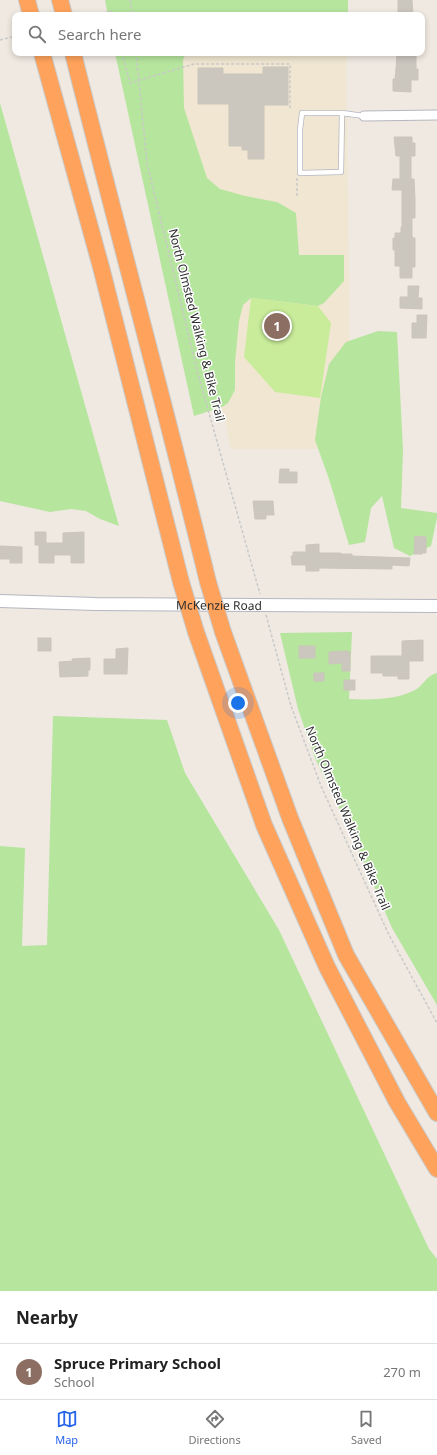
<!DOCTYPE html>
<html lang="en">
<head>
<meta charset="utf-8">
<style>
  body { margin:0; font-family:"Noto Sans",sans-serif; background:#f2f2f2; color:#222 }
  .you { position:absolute; left:238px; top:703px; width:14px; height:14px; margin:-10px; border:3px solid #fff; border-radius:50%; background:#1a73e8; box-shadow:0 0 0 6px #1a73e833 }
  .badge { display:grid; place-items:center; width:26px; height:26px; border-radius:50%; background:#2563eb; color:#fff; font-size:13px; font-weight:700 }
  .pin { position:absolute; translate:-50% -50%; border:2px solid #fff; box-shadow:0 1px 4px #0006 }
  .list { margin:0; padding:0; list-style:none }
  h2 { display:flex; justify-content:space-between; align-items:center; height:52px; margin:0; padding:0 16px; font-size:17px }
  h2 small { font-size:13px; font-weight:400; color:#767676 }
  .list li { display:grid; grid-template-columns:26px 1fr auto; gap:12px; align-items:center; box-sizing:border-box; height:56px; padding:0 16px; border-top:1px solid #e0e0e0 }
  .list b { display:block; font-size:15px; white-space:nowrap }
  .list p { margin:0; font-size:13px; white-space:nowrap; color:#767676 }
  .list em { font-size:13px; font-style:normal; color:#767676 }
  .icon { flex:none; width:22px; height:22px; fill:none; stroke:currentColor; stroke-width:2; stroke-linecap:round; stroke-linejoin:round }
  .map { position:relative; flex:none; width:437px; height:1291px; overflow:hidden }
  .search { position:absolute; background:#fff; box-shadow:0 2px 6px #0003; left:12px; right:12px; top:12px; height:44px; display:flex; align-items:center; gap:10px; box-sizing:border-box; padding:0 14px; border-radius:8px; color:#767676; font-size:15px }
  .sheet { height:108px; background:#fff }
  nav { display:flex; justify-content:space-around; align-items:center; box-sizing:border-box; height:56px; border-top:1px solid #e0e0e0; background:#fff; font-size:11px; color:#767676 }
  nav a { display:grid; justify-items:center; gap:2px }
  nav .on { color:#2563eb }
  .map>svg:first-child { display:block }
</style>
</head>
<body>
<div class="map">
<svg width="437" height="1291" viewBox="0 0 437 1291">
  <rect width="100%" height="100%" fill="#efe9e1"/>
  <polygon fill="#f0e6d1" points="159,53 307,53 346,55 351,449 231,449 186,245"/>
  <g fill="#b6e59e">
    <polygon points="105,0 348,0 348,15 108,15"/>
    <polygon points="115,53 186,53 183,60 184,108 207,178 220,189 245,196 277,202 296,213 299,255 344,255 344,281 324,303 318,306 251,298 243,305 239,321 235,363 235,390 228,403 222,407 194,416"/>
    <polygon points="0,103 110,494 119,526 100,519 86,511 71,509 50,512 0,501"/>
    <polygon points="378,331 397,332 403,450 401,508 437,513 437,518 431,546 410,556 394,548 382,496 371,508 365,542 349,545 329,479 315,440 321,397 329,364 346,342"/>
    <path d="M352 632 349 699C370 700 394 700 413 691 423 687 425 676 437 673V1005L392 928 354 839 315 758 298 709 280 633Z"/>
    <polygon points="53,716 167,720 185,773 279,930 429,1249 437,1259 437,1291 0,1291 0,846 25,848 22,946 47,945"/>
  </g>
  <polygon fill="#c9ec9a" points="251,298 318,306 331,323 320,398 275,392 244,357"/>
  <g fill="#cbc7bf" stroke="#cbc5ba">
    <polygon points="398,0 412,0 413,15 398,15"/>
    <polygon points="397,53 416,53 416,69 418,69 418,80 411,80 411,92 393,91 393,79 395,79 396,69"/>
    <polygon points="263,67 288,67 288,105 264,105 264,159 248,159 248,150 242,150 242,146 229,146 229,104 198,104 198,68 223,68 223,74 263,74"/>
    <polygon points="394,137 412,137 412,143 415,143 415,156 411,156 411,179 414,179 415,199 415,218 412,218 412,236 413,238 415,238 415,267 412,267 412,278 400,278 400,266 395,266 395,250 393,250 393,238 395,238 395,233 401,233 401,227 402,227 402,190 392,190 393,179 400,179 400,156 396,156"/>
    <polygon points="408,286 419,286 418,298 422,298 422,309 400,308 400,297 408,297"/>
    <polygon points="417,315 427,315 426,338 412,338 412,323 417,323"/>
    <polygon points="280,469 289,469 289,472 297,472 297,483 279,483"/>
    <polygon points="253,501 273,501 274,515 266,515 266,519 255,519"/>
    <polygon points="35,532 46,532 46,543 63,543 63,533 84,532 84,563 71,563 71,555 54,555 54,563 39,563 39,545 35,545"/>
    <polygon points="415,536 426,537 426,553 422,553 422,554 414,554"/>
    <polygon points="319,544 319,553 341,553 341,554 352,554 352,556 410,558 409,566 392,565 392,569 319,568 319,571 306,571 306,565 292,565 291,556 293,556 293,552 306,552 306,545"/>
    <polygon points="0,546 22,547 22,563 10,563 10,559 0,559"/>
    <rect x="38" y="638" width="13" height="13"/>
    <polygon points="423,640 423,661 409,661 409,679 398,679 398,676 383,676 383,673 371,673 371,656 402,656 402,641"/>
    <rect x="299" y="646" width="16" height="12"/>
    <polygon points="128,648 127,674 104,674 104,659 116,659 116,649"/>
    <polygon points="346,651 350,652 350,671 342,671 342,663 329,664 329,652"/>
    <polygon points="90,658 90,670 88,670 88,676 60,677 59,662 73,661 72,659"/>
    <rect x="314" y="673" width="10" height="8"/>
    <rect x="344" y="680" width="11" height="10"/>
  </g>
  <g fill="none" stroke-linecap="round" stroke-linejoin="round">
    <g stroke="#b4b7c1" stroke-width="6">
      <polyline id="lane" points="342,113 341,172 300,173 300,130 302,113 342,113 364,116"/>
    </g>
    <g stroke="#b4b7c1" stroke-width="11">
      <polyline id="street" points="364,116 437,115"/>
    </g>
    <g stroke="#b4b7c1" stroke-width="14">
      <g id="secondary">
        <path id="s1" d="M0 601 95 604 437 606"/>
      </g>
    </g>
    <g stroke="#c9c9c9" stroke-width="18">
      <g id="highway">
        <polyline points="27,0 31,15"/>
        <polyline points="60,0 64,15"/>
        <polyline points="42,53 101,267 181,582"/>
        <path d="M73 53C117 230 165 405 208 582"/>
        <polyline points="196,632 264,825 327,967 397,1102 437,1169"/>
        <polyline points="223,632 290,818 346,955 437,1113"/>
      </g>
    </g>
    <g stroke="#c9c9c9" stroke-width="1.5" stroke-dasharray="3 2" stroke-linecap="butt">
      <polyline points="130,0 132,15"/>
      <polyline points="96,15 111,11 112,15"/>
      <polyline points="0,40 15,36"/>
      <polyline points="122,53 130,83 194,64 290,64 290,108"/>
      <polyline points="136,53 147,163 198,374 260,594"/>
      <polyline points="297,196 297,178"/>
      <polyline points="266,615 291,706 321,786 389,935 437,1023"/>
    </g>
    <use href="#lane" stroke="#fff" stroke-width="4.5"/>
    <use href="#street" stroke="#fff" stroke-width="9"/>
    <use href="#secondary" stroke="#fff" stroke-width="12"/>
    <use href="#highway" stroke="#ffa35c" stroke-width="16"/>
    <g stroke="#c9c9c9" stroke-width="18" stroke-linecap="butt">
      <g id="highway-bridge">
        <polyline points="181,582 196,632"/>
        <polyline points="208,582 223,632"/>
      </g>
    </g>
    <use href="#highway-bridge" stroke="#ffa35c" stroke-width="16"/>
  </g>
  <g text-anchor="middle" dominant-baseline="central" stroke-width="3" stroke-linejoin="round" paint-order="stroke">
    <g font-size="12" fill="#2e2e2e" stroke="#fff">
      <text transform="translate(197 325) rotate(76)">North Olmsted Walking &amp; Bike Trail</text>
      <text stroke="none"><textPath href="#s1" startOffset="219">McKenzie Road</textPath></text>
      <text transform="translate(348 818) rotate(67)">North Olmsted Walking &amp; Bike Trail</text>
    </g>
  </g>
</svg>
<div class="you"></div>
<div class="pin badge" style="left:277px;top:326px;background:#8d6e63">1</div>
<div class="search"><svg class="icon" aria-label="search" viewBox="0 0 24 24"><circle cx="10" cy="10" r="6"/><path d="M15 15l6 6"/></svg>Search here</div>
</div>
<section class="sheet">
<h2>Nearby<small></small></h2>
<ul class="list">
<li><span class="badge" style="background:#8d6e63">1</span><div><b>Spruce Primary School</b><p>School</p></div><em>270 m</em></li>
</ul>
</section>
<nav>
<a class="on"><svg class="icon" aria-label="map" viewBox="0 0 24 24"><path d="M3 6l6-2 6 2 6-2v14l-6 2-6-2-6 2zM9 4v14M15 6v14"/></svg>Map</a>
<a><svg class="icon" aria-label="directions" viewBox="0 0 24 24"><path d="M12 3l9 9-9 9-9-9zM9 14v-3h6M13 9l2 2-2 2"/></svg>Directions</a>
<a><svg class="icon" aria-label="saved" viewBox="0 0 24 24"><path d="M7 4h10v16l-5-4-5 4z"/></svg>Saved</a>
</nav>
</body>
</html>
